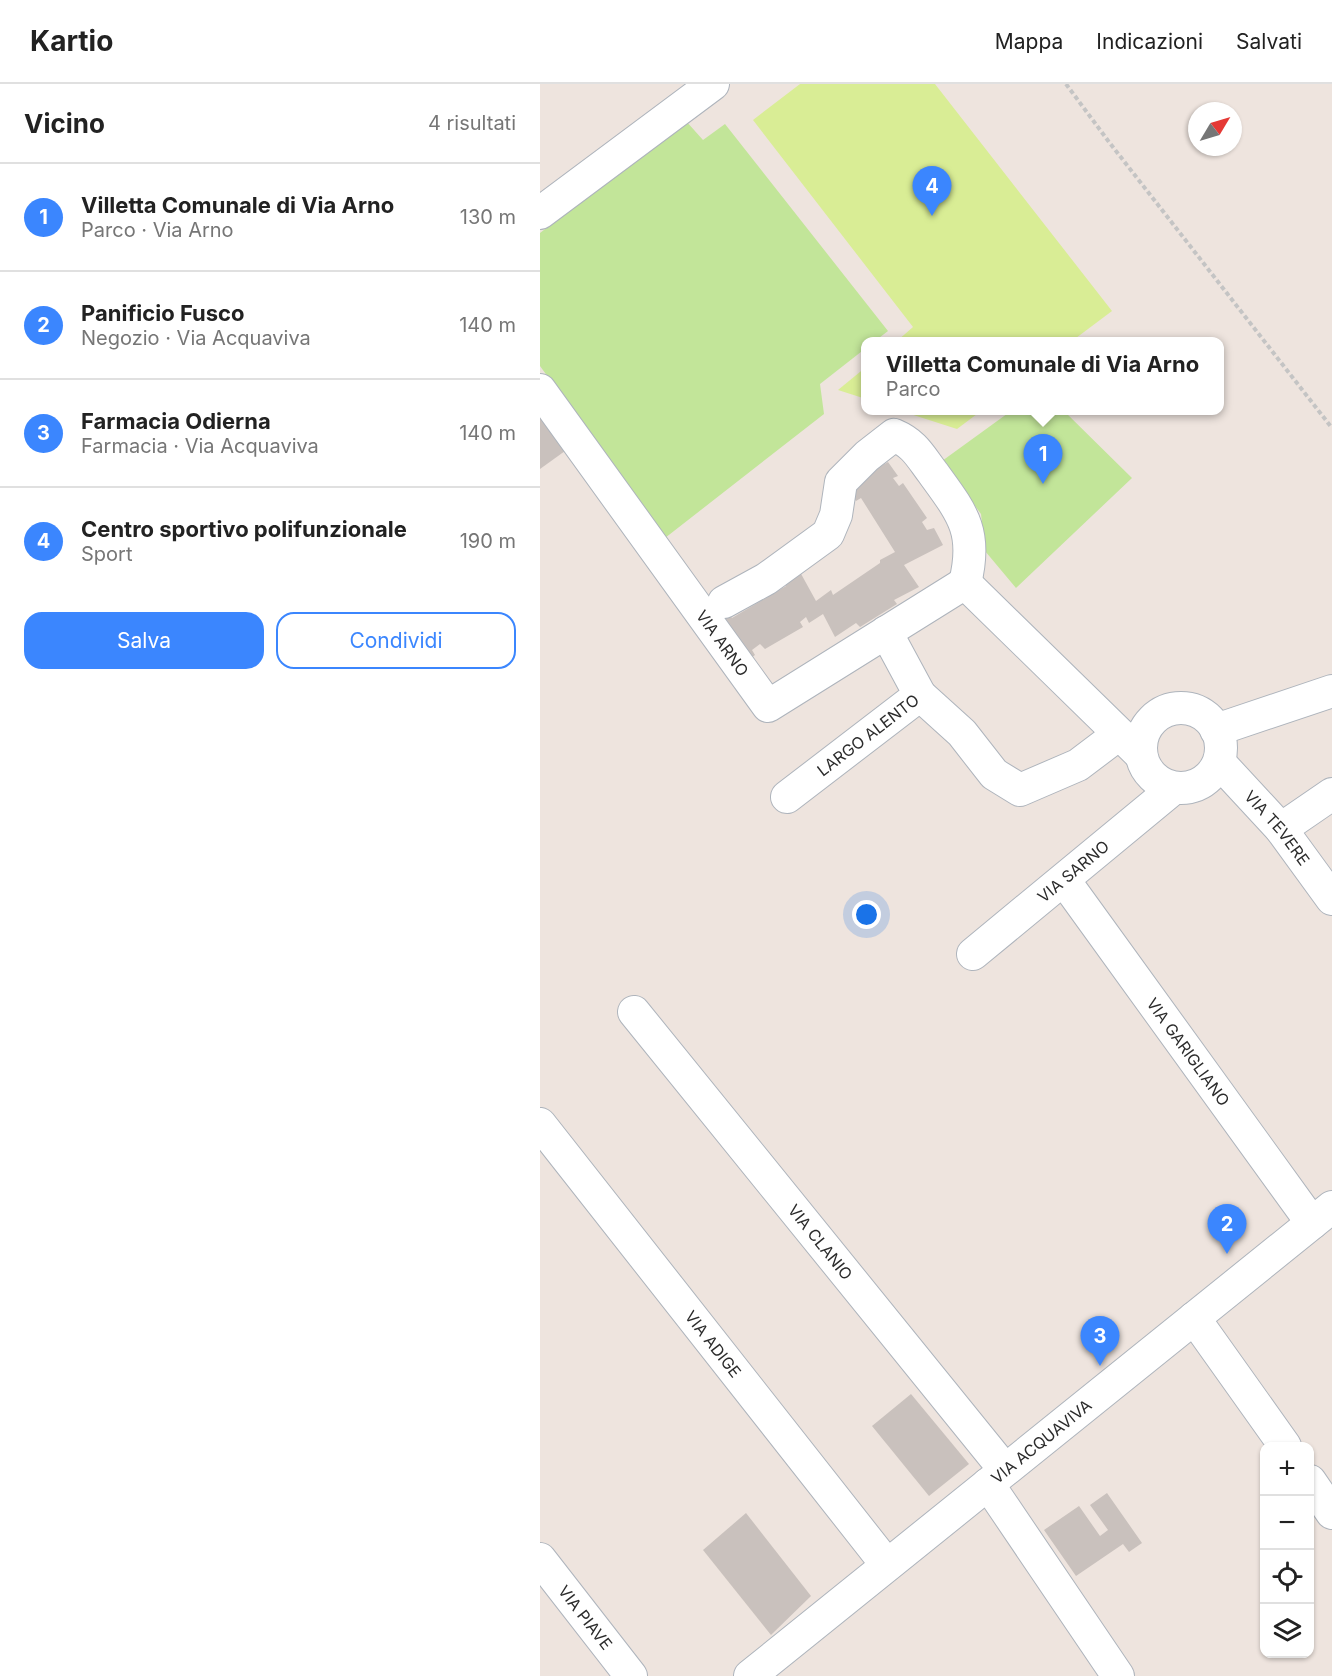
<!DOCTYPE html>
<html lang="it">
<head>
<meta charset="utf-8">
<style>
  body { margin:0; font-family:Inter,sans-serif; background:#f6f6f6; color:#222 }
  .controls { position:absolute; right:18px; bottom:18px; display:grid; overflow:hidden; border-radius:12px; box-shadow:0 2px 4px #0004 }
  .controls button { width:54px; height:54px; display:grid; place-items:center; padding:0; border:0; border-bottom:2px solid #e0e0e0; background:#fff; color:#222; font:30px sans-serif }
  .compass { position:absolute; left:648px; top:18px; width:54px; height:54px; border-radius:50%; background:#fff; box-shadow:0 2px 4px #0004; rotate:52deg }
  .you { position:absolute; left:327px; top:831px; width:21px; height:21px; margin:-15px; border:4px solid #fff; border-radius:50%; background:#1a73e8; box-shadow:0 0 0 9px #1a73e833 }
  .badge { display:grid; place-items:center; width:39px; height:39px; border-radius:50%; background:#3b86fe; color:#fff; font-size:20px; font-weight:700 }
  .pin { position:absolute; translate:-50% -50px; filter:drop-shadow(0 2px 3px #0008) }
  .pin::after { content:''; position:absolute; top:32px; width:21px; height:18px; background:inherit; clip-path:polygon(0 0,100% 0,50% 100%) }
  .popup { position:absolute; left:321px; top:253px; width:363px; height:78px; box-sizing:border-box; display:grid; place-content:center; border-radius:12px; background:#fff; filter:drop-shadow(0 2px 4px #0005); font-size:20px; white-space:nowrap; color:#767676 }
  .popup b { font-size:22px; color:#222 }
  .popup::after { content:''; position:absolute; left:50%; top:100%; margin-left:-12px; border:12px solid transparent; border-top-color:#fff }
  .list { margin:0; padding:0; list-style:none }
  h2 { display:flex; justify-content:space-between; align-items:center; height:78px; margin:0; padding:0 24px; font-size:26px }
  h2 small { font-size:20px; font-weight:400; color:#767676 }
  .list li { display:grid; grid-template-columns:39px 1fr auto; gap:18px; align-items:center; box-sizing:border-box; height:108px; padding:0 24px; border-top:2px solid #e0e0e0 }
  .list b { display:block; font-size:22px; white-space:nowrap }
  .list p { margin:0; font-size:20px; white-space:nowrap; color:#767676 }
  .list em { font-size:20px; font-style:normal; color:#767676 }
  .actions { display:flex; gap:12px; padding:18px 24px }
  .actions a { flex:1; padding:14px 0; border:2px solid #3b86fe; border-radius:18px; text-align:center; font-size:21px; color:#3b86fe }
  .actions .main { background:#3b86fe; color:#fff }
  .icon { flex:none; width:33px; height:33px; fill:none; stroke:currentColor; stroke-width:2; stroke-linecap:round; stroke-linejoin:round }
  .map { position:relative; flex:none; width:792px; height:1592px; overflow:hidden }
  header { display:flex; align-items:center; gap:36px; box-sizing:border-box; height:84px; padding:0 30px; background:#fff; border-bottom:2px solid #e0e0e0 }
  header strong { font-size:28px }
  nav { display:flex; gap:33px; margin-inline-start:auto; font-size:21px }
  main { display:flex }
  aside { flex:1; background:#fff }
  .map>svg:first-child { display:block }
</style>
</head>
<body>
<header>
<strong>Kartio</strong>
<nav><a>Mappa</a><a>Indicazioni</a><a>Salvati</a></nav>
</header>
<main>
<aside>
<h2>Vicino<small>4 risultati</small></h2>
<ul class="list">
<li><span class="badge">1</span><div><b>Villetta Comunale di Via Arno</b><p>Parco · Via Arno</p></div><em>130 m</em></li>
<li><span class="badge">2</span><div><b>Panificio Fusco</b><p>Negozio · Via Acquaviva</p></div><em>140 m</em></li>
<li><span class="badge">3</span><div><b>Farmacia Odierna</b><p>Farmacia · Via Acquaviva</p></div><em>140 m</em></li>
<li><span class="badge">4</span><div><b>Centro sportivo polifunzionale</b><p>Sport</p></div><em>190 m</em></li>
</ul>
<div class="actions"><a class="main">Salva</a><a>Condividi</a></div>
</aside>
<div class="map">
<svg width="792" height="1592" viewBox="0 0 792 1592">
  <rect width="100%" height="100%" fill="#eee4de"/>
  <g fill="#c2e599">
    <polygon points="146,37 163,56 185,40 348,247 335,257 326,258 326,264 280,300 284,330 125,454 0,282 0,149"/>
    <polygon points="471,327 524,327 592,394 476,504 445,467 441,430 402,377"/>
  </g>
  <g fill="#d9ed95">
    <polygon points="260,0 395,0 572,227 532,257 357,257 373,243 213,36"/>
    <polygon points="326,283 326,315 298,306"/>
    <polygon points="361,327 441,327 417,345"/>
  </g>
  <g fill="#c9c1bd">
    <polygon points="0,331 25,367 0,385"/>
    <polygon points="348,378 358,392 353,394 359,402 363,399 387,434 382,438 387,446 394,444 403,461 364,481 379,503 354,516 357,520 320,543 316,539 295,553 283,530 269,539 266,533 260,538 263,543 225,565 220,560 212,566 215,571 202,581 175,538 189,530 192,534 246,502 245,496 260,488 276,517 291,506 293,511 340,479 340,476 355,468 321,414 316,417 306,402"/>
    <polygon points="371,1310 429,1380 389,1412 332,1342"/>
    <polygon points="567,1409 602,1459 589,1468 583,1460 536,1492 504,1446 539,1422 560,1452 568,1446 550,1421"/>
    <polygon points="206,1429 271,1512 231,1551 163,1466"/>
  </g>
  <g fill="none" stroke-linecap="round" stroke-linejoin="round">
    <g stroke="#aeb4bc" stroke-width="34">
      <g id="minor">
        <polyline points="0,129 173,0"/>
        <path id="s1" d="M0 306 228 622 425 499 601 671"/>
        <path d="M184 518 226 495 288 450 296 431 301 398 327 372 354 351C375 360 380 372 393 389 422 429 438 447 425 499"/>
        <polyline points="380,611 422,649 454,690 480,706 538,681 579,650"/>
        <circle cx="641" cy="664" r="40"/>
        <polyline points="676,646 792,607"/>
        <path id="s2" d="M679 678 741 745 792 815"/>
        <path id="s3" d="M247 713 380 611 346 548"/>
        <polyline points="741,745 792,710"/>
        <path id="s4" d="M524 796 772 1139"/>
        <path id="s5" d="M433 870 634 704"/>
        <path id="s6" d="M94 928 465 1386"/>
        <path id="s7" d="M0 1040 347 1481"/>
        <polyline points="654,1234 745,1362"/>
        <polyline points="770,1397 792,1429"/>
        <polyline points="448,1400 578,1592"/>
        <path id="s8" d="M0 1475 91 1592"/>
        <path id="s9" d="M210 1592 792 1123"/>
      </g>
    </g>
    <polyline stroke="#c4c4c4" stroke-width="4" stroke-dasharray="4.5 3" stroke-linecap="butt" points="526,0 569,58 792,344"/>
    <use href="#minor" stroke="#fff" stroke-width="32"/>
  </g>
  <g text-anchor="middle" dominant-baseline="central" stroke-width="5" stroke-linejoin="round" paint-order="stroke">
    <g font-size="16" fill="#2c2c2c" stroke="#fff">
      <text stroke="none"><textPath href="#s1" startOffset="312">VIA ARNO</textPath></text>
      <text stroke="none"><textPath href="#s3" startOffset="102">LARGO ALENTO</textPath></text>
      <text stroke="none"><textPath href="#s2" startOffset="88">VIA TEVERE</textPath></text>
      <text stroke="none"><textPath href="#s5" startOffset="130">VIA SARNO</textPath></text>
      <text stroke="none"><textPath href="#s4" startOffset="212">VIA GARIGLIANO</textPath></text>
      <text stroke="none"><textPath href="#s6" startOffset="296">VIA CLANIO</textPath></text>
      <text stroke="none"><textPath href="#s7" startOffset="280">VIA ADIGE</textPath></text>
      <text stroke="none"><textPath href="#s9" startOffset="374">VIA ACQUAVIVA</textPath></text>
      <text stroke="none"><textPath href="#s8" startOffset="74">VIA PIAVE</textPath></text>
    </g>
  </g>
</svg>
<div class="controls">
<button>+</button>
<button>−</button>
<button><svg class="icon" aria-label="locate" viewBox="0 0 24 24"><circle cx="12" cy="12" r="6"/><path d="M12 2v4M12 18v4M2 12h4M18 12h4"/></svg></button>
<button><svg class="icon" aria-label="layers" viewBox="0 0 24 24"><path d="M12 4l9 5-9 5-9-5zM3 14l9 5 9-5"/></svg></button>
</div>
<svg class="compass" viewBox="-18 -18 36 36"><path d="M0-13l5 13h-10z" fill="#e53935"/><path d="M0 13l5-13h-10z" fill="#767676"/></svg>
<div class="you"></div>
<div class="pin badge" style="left:503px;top:400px">1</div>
<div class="popup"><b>Villetta Comunale di Via Arno</b>Parco</div>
<div class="pin badge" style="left:687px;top:1170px">2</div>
<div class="pin badge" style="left:560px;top:1282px">3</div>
<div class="pin badge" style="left:392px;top:132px">4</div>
</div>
</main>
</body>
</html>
